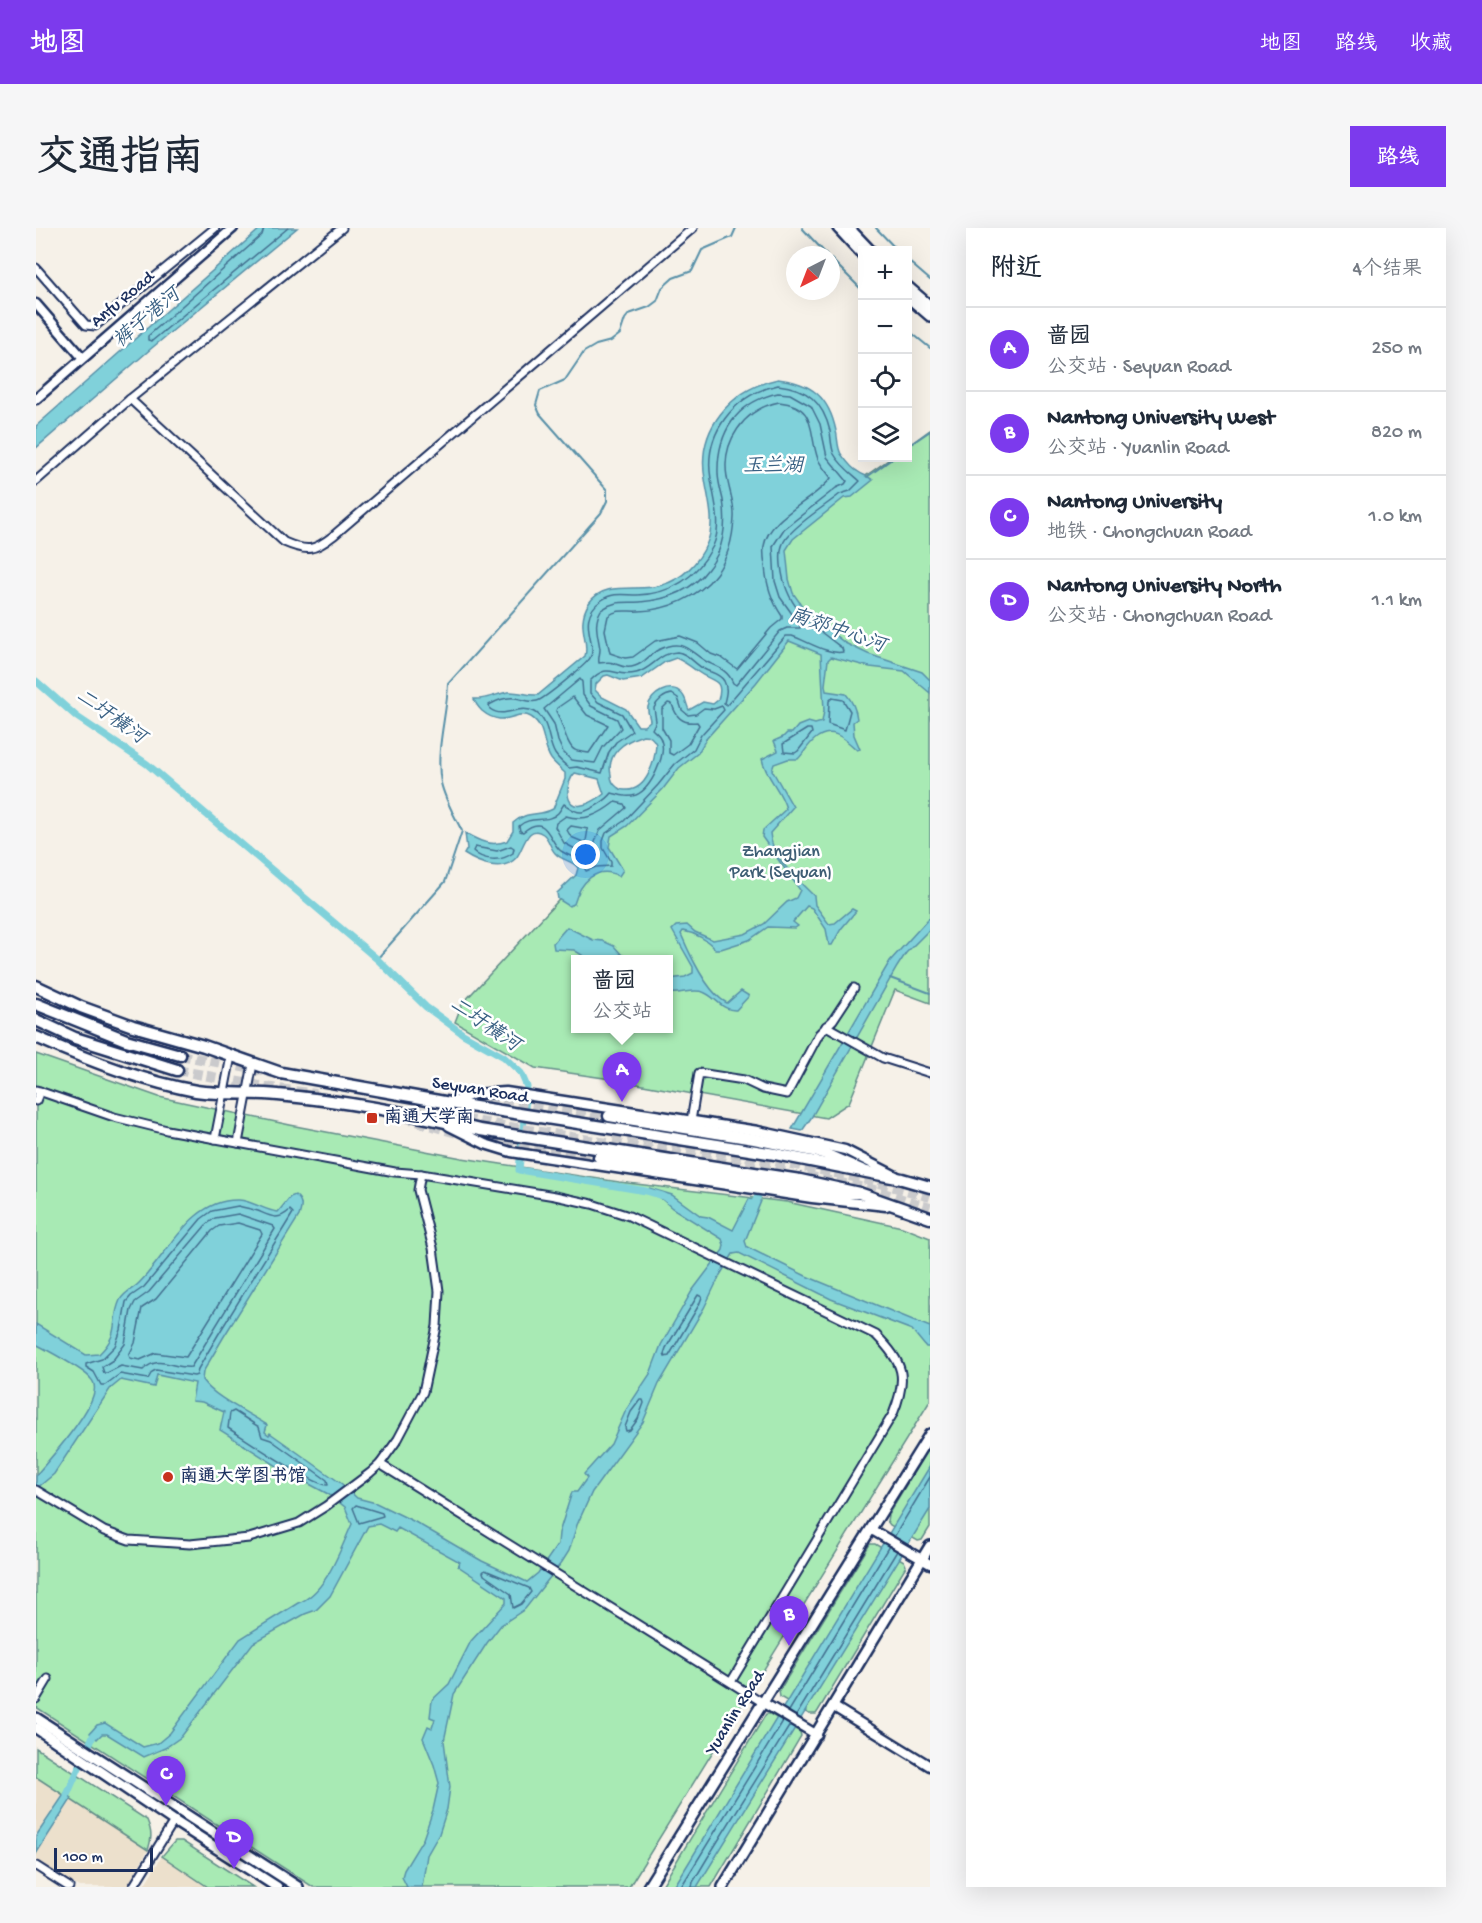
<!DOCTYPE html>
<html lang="zh">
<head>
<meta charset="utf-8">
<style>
  body { margin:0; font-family:"Gochi Hand","LXGW WenKai TC",sans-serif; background:#f6f6f7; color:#1f2937 }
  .controls { position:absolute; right:18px; top:18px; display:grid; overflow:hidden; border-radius:0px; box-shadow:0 6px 24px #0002 }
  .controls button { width:54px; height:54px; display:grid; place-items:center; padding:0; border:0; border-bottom:2px solid #e0e1e3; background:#fff; color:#1f2937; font:30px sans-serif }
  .compass { position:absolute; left:750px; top:18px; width:54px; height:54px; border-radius:50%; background:#fff; box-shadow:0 6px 24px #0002; rotate:222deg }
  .scale { position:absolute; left:18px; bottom:15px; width:99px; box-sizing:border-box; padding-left:6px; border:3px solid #1b2f5e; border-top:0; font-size:16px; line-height:21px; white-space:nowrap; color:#1b2f5e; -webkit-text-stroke:4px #fff; paint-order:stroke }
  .you { position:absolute; left:550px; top:627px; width:21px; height:21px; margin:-15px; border:4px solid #fff; border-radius:50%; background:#1a73e8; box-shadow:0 0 0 9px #1a73e833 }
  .badge { display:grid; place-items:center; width:39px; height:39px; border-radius:50%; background:#7c3aed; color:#fff; font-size:20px; font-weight:700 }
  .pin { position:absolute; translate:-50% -50px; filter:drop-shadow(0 2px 3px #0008) }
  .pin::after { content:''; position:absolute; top:32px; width:21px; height:18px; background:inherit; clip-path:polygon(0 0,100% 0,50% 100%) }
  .popup { position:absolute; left:535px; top:727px; width:102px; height:78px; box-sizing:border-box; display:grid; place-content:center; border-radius:0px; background:#fff; filter:drop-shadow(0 2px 4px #0005); font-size:20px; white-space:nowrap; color:#747a83 }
  .popup b { font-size:22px; color:#1f2937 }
  .popup::after { content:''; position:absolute; left:50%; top:100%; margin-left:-12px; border:12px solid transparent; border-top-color:#fff }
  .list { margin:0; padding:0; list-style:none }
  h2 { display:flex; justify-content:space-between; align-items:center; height:78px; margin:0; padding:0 24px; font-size:26px }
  h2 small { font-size:20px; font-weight:400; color:#747a83 }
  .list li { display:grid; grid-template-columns:39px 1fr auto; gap:18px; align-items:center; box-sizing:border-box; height:84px; padding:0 24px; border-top:2px solid #e0e1e3 }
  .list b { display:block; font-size:22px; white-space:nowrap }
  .list p { margin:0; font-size:20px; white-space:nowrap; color:#747a83 }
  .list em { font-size:20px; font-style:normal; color:#747a83 }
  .icon { flex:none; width:33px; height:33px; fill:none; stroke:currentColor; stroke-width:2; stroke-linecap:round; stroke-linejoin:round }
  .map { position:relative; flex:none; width:894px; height:1659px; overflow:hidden; border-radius:0px }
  header { display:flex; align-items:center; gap:36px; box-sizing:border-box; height:84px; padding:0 30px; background:#7c3aed; color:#fff }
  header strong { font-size:28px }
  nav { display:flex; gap:33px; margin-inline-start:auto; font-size:21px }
  .intro { display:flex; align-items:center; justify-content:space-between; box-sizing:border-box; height:144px; padding:0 36px }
  h1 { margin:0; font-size:42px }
  .button { padding:15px 27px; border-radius:0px; background:#7c3aed; color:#fff; font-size:21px; font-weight:700 }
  main { display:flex; gap:36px; padding:0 36px }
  aside { flex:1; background:#fff; border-radius:0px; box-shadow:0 6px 24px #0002 }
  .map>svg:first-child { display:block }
</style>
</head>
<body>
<header>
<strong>地图</strong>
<nav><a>地图</a><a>路线</a><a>收藏</a></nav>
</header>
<div class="intro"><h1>交通指南</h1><a class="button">路线</a></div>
<main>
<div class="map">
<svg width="894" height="1659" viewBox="0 0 894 1659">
  <rect width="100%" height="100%" fill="#f6f1e8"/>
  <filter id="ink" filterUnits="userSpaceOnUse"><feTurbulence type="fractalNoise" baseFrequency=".0167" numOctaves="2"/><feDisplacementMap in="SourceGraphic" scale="12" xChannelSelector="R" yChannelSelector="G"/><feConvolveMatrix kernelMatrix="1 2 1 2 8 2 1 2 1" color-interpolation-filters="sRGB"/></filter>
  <g filter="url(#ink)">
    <g fill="#ece0cc">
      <polygon points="0,1549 112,1622 91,1659 43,1659 0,1632"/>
      <polygon points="126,1628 172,1659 107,1659"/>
    </g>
    <g fill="#a8eab4" stroke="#628c89" stroke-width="1.5" fill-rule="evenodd">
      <path d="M894 202V775L859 762 813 875 790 890 568 850 499 840 419 794 426 776 547 646 590 581 718 444 732 317 855 230H872V218ZM540 732H632V800H540Z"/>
      <polygon points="0,826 123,869 254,897 426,930 583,954 751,974 866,999 894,1010 894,1173 593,1659 277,1659 0,1479"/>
      <polygon points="894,1217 894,1299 886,1312 882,1313 854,1297 851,1293 852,1287"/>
      <polygon points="834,1316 839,1316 868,1333 870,1338 782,1483 780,1486 773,1486 744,1469 743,1463"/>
      <polygon points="730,1486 734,1486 764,1504 765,1508 675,1659 625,1659"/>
      <path d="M0 1520 111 1592C116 1604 116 1610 112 1622L0 1549Z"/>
      <polygon points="139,1613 146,1613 217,1659 172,1659 126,1628"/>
    </g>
    <g fill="#80d1da" stroke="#5890a8" stroke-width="1.5" fill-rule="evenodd">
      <polygon points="225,0 261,0 117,119 0,220 0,198"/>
      <path d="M742 151C776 155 793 169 800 203 802 210 801 219 805 226 809 231 815 240 821 243 826 247 832 248 837 252L816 269 808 270 757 311 750 322 753 351 757 365 771 385 809 415 832 426 886 444 894 452V465L868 443 834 439 795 429 792 432 789 457 790 463 810 466C817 474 820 481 821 491L817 494 818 507 824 521 821 522C808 510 795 497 778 512 772 517 768 525 762 531H752L738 536 736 542 757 579 734 605C735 629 762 652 778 668L779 677 793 696 799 695 816 681 820 683 805 701 796 717H793L790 701 776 680 771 678 757 694 762 698 759 700 732 699 713 712 685 721H679C672 712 659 705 647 703L645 706C654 727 671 765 691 775L705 763 713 768 700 782C686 783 679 768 667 764 656 760 644 767 633 765V751L649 749 657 745V739L636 702 640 698 651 697 659 704 677 712 709 706 728 696 751 674 760 670 764 662 726 609 727 602 750 581C746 563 730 550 726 531L742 523 738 513 747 509 751 505H756L762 498 772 494 779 496 786 494 788 483 785 426 753 413 720 455 670 511 662 525 643 540 627 561 591 598 575 608 573 619 587 642 583 648C560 636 544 655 538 676L533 678 522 671 521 665 540 647 542 640C536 632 526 633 519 625 514 620 513 610 507 606 491 594 487 623 480 630 466 645 442 635 428 626L431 621 429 605C443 613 455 619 471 613L477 603V595C491 582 503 589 517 581L529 551V545C525 541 519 536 515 531 506 518 510 498 495 489 480 480 469 502 446 483 442 479 440 477 438 471 450 472 460 466 472 464 483 463 492 468 502 467L549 428C554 413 539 397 553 375 569 351 603 365 626 357 647 351 663 334 671 315 680 294 672 272 669 251 660 201 695 161 742 151ZM640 430C649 434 654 438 662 444 675 454 689 450 682 472L677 476 667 474 653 482C650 476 650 469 645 465 635 454 614 466 612 479 611 484 614 489 614 493L608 498H602L590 481 566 469 559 462 560 456 568 448 572 447 587 453 606 450 629 434ZM607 507C614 507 617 510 620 516 619 533 611 564 589 562 587 562 583 561 581 559 577 556 575 551 575 547 570 525 589 513 607 507ZM539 545 563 551 568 566C563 570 553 576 546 577 528 582 529 554 539 545Z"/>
      <polygon points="894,689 894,701 870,725 861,739 775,890 766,903 756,901 854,733"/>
      <polygon points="531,699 557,712 567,713 578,718 586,727 599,731 552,731 538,722 518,721 517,715"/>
      <path d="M613 960 636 967 665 988 672 989 697 1002 713 971 725 973 709 1013 711 1019 770 1048 894 1099V1119H890L876 1102 795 1071 703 1025 697 1026 684 1047 668 1080 623 1156 607 1194 556 1264 541 1297 533 1323 526 1334 489 1381 465 1397 451 1415 418 1466 408 1513 414 1559 411 1581 403 1606 391 1627 386 1659H371L366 1649 368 1642 387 1611 397 1582 403 1555 398 1537 387 1510 392 1498 396 1500 399 1491 394 1489 396 1472 413 1456 435 1413 470 1375V1370L422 1338 424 1334 362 1300 359 1304 343 1296 332 1298 294 1368 280 1382 269 1386 217 1415 145 1509 129 1520 108 1529 71 1506H66L61 1511 54 1505 61 1497 69 1495 107 1519 122 1515 134 1505 204 1411 262 1375C290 1365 304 1322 316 1296L309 1279 292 1266 249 1243 184 1202 188 1184 166 1174 156 1173 159 1155 121 1147 118 1159 85 1152 74 1161 18 1246 0 1261V1247C15 1230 54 1185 58 1164 59 1159 58 1154 55 1151 48 1141 12 1123 0 1116V1096L50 1127 63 1126C85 1105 74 1094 84 1072 89 1063 98 1061 104 1054 133 1025 155 970 203 972 217 973 229 983 242 984L254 969 259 967C267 973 266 979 263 988L187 1110 167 1144 166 1152C179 1170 211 1184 231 1197L229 1204 233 1207 234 1205 306 1256 321 1270 340 1275 379 1294 446 1333 491 1354 502 1345 522 1316 523 1305 536 1264H541L551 1250 548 1246 575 1216 590 1182 614 1146 625 1117 656 1063 687 1022 688 1017 686 1011 636 980Z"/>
      <polygon points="894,1238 894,1281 661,1659 638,1659"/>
      <polygon points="29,1565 36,1570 0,1626 0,1608"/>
    </g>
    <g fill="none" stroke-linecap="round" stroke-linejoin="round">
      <g stroke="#437090" stroke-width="1.5">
        <polyline points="228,0 226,7 112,108 112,112 116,113 252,0"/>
        <path d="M742 157C771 160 787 174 794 203 795 210 795 219 798 226 804 237 815 245 824 253L814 263 804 266C788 279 767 291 753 307 744 316 744 325 745 337 749 379 774 396 806 420L807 424C792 427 771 413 756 408H750L691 477 688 475C690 467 692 460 688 453 683 445 675 445 668 441 658 436 652 425 641 424 624 424 615 442 600 445 577 451 574 432 554 453V465L562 474 586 486 596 503 580 514 573 524 566 545 541 539 533 540C528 536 523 532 519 526 511 513 514 493 499 484 483 475 469 492 454 481L453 477C460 473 471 469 479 470 487 471 493 475 501 473 507 472 551 436 554 430 563 416 538 391 566 372 577 364 588 367 601 367 636 366 661 349 677 318 687 296 678 273 675 251 667 205 698 167 742 157Z"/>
        <path d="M742 165 754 166 775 178 784 196 791 229 811 253 809 256 800 260 748 301 737 318 739 353 744 369 764 397V400H751L744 403 700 457 697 455C692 443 684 440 673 435 654 426 649 408 622 422 614 426 609 435 599 438 590 441 586 438 577 435 573 433 568 435 563 435 562 430 564 426 564 421 562 406 557 396 565 382 579 372 588 375 604 374 630 372 656 363 672 341 688 322 691 296 687 272 685 263 682 254 682 245 681 204 701 174 742 165Z"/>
        <path d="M743 174C782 178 772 204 782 231 785 238 791 244 795 250 778 273 733 288 728 318 727 324 728 331 729 337 730 357 735 372 746 388V391L735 400 701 441 686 430 675 426 662 415 644 408 619 413 597 429 589 430 574 425 569 402 572 388C583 380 591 384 603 383 631 382 662 370 680 346 692 330 697 310 698 290 699 276 693 263 691 249 685 214 708 181 743 174Z"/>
        <polygon points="544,451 546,454 547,467 555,478 581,491 585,500 567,519 559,535 535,532 527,524 522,513 518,496 508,481"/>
        <path d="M636 466 642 470 646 482 652 487 660 486 668 480 678 481 686 478 688 482 665 507 658 521 639 536 622 557 588 593 570 605 567 613V620L575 634V638L560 639 550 643C541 626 539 632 525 623 513 614 511 583 487 604L484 603 483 598C494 587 512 596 522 585 524 583 526 579 528 576 533 579 539 585 546 584 555 582 571 572 576 565 584 567 591 570 600 567 615 561 631 527 625 512 624 507 620 505 616 501L620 493 618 480C621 473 628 467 636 466Z"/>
        <path d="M537 469 551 487 572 497 553 525C549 524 542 524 539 522 531 519 526 493 520 483L521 480Z"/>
        <polygon points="796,470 807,472 814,483 809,502 792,496 793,473"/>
        <path d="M632 475 636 476C640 489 646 496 661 494L663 497 652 516 637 527 633 525V512L626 500V481Z"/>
        <polygon points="771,501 775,501 776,505 762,523 759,525 748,524 747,516"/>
        <path d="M579 574 588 576 590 580 564 602 559 614 561 631 553 632 545 624 528 615 519 599 520 595 530 588C549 594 564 586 579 574Z"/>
        <polygon points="535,598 552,601 550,613 547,614 535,609 531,602"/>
        <path d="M475 618 478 620 477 625C465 634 447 633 437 623L439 619 461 623Z"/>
        <path d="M202 978C209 980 216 981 222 983 236 989 242 993 254 982L257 985 182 1107 162 1141 161 1147 158 1148 120 1142 116 1144 112 1151 84 1146 69 1157H65L58 1144 50 1139V1136L66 1131 79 1118 85 1102 90 1074 95 1068 108 1059 165 991 176 983Z"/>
        <path d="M202 986 237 998 239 1001 155 1139C136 1141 124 1126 107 1142L85 1138 71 1145H68L66 1139 77 1132 89 1116 95 1082 99 1074 113 1064 170 997 179 990Z"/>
        <polygon points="202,995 224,1002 226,1006 150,1129 120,1125 104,1132 94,1130 93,1127 99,1115 106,1080 120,1071 176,1003 183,998"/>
        <polygon points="662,1067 666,1069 663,1077 633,1128 629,1129 628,1126 630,1120"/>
        <polygon points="604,1172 607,1172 608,1175 602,1191 594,1202 590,1203 589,1199 595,1184"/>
        <path d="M198 1183 223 1199 226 1209 235 1212 291 1252 292 1257C280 1259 208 1210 192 1200L194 1185Z"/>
        <polygon points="320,1277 346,1285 347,1288 323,1295 317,1280"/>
        <polyline points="858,1309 894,1249"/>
        <polygon points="449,1342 493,1360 495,1364 485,1376 477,1380 475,1366 448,1347 447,1344"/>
        <polyline points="753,1483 853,1318"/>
        <polyline points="760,1488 861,1323"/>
        <polyline points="645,1659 747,1493"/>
        <polyline points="656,1659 657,1654 672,1629 754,1497"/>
      </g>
      <g stroke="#5890a8" stroke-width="2">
        <polyline points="766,0 791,27"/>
        <polyline points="840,0 861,22"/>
        <polyline points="795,31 826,62"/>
        <polyline points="872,33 894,52"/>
        <polyline points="872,102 894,120"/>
        <polyline points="872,218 894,203"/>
        <polyline points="831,249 857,230"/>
        <path d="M341 731 409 654 426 603C418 587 409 572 405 555 399 522 411 488 412 456L565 285 571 273V262L504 186 500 177 504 163 529 152 548 124 560 117 575 113 584 106 589 91 593 86 613 79 621 73 626 60 637 50 656 43 666 22 696 9 700 0"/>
        <polyline points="854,750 894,765"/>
      </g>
      <g stroke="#80d1da" stroke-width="7">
        <polyline points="0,453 41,489 111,536 341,731 390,779 427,806 468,829 485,845 491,859 483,942 610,963 627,968"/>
        <polyline points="716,980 722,968"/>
        <polyline points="31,1567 57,1508"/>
      </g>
      <g stroke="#cacacc" stroke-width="10" stroke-dasharray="10 5" stroke-linecap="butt">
        <polyline points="144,827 237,845"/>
        <polyline points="141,842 229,859 280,866"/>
        <polyline points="421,871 481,874 573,888"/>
        <polyline points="384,884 753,945"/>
        <polyline points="367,889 424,906"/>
        <path d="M577 906C683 924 790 938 894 969"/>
        <polyline points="439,910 563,929"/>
        <polyline points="771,948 838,962 894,980"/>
      </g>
      <g stroke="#1b2f5e" stroke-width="11">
        <g id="minor">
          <polyline points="0,40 50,97 59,98 179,0"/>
          <path d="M94 171 248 314C271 324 278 323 297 308L657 0"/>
          <polyline points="0,253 94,171 306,0"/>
          <polyline points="790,798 847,830 894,845"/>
          <path d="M0 862 78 889 131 902 359 944 385 946 519 968 556 976 593 988 840 1107C868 1135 872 1149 857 1186L695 1454"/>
          <polyline points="0,873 4,863"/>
          <polyline points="655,893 663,845 708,852 727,861 751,866 783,806 797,792 818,760"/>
          <polyline points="179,911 195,828"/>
          <polyline points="202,915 217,836"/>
          <polyline points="344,1236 726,1474"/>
          <polyline points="0,1262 68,1303 93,1312 154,1316 213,1310 263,1295 290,1278 334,1245 344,1236 362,1211 387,1164 401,1098 403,1063 397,1020 382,962 385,946"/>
          <polyline points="0,1471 12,1451"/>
          <polyline points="0,1638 33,1659"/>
          <polyline points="97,1659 138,1593"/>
        </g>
      </g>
      <g stroke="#1b2f5e" stroke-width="13">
        <g id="tertiary">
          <polyline points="0,76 46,129"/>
          <polyline points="0,171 197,0"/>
          <polyline points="415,875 438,866 470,864 722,903 809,922 860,948"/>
          <polyline points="413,898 449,916 475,924 776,970 850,978"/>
          <polyline points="836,1302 894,1336"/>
          <polyline points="726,1474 781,1507"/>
          <polyline points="798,1479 894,1538"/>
        </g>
      </g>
      <g stroke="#1b2f5e" stroke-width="14">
        <g id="secondary">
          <polyline points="802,0 826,26"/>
          <polyline points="813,0 834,22"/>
          <polyline points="872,59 894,78"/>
          <polyline points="872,69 894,88"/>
          <polyline points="0,1490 262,1659"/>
          <polyline points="0,1500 138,1593 241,1659"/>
          <polyline points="612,1659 894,1206"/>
          <polyline points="687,1659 894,1318"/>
        </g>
      </g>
      <g stroke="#1b2f5e" stroke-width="15">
        <g id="primary">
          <polyline points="0,758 45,779 97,798 168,818 245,845 414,875 739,926 866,951 894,959"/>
          <path d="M0 809C51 832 105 853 160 863 187 867 215 864 242 867 310 873 378 886 444 902L764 952 823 965 894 990"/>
        </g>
      </g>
      <g stroke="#1b2f5e" stroke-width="15">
        <g id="trunk">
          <polyline points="0,776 90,812 144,827"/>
          <polyline points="0,792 39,810 141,842"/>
          <polyline points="573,888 718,911 787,925 828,943"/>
          <polyline points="563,929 786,965 823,965"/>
        </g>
      </g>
      <use href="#minor" stroke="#fff" stroke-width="7"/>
      <use href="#tertiary" stroke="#fff" stroke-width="8"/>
      <use href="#secondary" stroke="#fff" stroke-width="9"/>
      <use href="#primary" stroke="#fff" stroke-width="10"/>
      <use href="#trunk" stroke="#fff" stroke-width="10"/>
    </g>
  </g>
  <g fill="#c8321e" stroke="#fff" stroke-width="2">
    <rect x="330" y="884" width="12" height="12" rx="3"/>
    <circle cx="132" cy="1249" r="6"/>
  </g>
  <g text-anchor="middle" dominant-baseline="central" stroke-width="5" stroke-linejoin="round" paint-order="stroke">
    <g font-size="18" fill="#1b2f5e" stroke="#fff">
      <text transform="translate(87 72) rotate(-40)">Anfu Road</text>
      <text transform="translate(444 863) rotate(9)">Seyuan Road</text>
      <text transform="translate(700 1485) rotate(-58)">Yuanlin Road</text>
    </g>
    <g font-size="18" fill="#3e5e74" stroke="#fff">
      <text x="745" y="624">Zhangjian<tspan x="745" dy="21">Park (Seyuan)</tspan></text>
    </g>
    <g font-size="18" font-weight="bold" fill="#1b2f5e" stroke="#fff" text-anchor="start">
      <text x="348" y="890">南通大学南</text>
      <text x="144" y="1249">南通大学图书馆</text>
    </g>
    <g font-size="20" font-style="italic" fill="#396083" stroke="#fff">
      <text transform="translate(112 91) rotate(-40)">裤子港河</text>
      <text x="737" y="239">玉兰湖</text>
      <text transform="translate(801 404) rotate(19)">南郊中心河</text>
      <text transform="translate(74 490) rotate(35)">二圩横河</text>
      <text transform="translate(448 798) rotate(34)">二圩横河</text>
    </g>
  </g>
</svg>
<div class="controls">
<button>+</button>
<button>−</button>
<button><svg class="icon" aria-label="locate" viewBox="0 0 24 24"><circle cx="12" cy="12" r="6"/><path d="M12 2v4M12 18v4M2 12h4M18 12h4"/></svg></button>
<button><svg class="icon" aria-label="layers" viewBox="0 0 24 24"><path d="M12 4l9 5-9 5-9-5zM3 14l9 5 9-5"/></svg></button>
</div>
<svg class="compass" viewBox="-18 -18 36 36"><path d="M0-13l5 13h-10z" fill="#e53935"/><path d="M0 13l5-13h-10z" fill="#747a83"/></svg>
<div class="scale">100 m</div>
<div class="you"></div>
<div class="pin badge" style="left:586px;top:874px">A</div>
<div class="popup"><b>啬园</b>公交站</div>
<div class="pin badge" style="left:753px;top:1418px">B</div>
<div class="pin badge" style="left:130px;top:1578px">C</div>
<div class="pin badge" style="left:198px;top:1641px">D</div>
</div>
<aside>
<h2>附近<small>4个结果</small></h2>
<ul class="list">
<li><span class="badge">A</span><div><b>啬园</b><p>公交站 · Seyuan Road</p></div><em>250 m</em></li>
<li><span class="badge">B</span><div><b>Nantong University West</b><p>公交站 · Yuanlin Road</p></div><em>820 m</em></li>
<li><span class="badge">C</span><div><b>Nantong University</b><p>地铁 · Chongchuan Road</p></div><em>1.0 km</em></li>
<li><span class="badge">D</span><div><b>Nantong University North</b><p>公交站 · Chongchuan Road</p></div><em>1.1 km</em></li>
</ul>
</aside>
</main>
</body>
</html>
